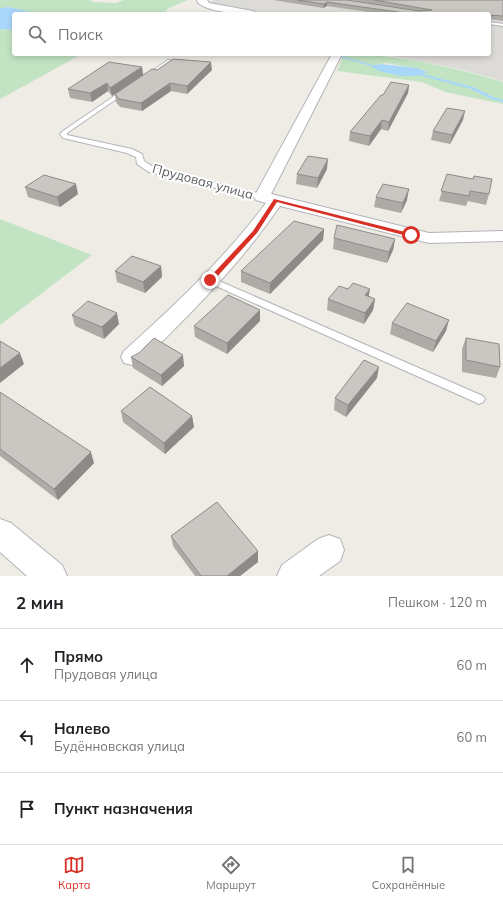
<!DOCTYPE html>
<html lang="ru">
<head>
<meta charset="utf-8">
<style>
  body { margin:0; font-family:Mulish,sans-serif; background:#f2f2f2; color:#202124 }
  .stop { position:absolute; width:12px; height:12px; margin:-9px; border:3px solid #d93025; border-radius:50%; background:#fff }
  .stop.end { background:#d93025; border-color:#fff; box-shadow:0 1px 4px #0008 }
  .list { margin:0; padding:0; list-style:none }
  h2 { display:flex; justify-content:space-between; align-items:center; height:52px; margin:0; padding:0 16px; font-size:17px }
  h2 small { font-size:13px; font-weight:400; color:#757577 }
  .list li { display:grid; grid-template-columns:26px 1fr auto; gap:12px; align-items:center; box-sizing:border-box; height:72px; padding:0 16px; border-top:1px solid #e0e0e0 }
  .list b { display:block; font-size:15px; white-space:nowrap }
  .list p { margin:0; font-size:13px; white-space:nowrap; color:#757577 }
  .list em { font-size:13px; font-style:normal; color:#757577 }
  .icon { flex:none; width:22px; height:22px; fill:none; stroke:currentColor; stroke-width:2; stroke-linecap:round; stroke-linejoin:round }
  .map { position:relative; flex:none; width:503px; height:576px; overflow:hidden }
  .search { position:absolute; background:#fff; box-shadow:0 2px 6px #0003; left:12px; right:12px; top:12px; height:44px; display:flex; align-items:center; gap:10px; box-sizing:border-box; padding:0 14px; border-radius:4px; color:#757577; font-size:15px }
  .sheet { height:268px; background:#fff }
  nav { display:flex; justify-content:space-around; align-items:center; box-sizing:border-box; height:56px; border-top:1px solid #e0e0e0; background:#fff; font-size:11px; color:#757577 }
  nav a { display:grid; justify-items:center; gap:2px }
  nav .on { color:#d93025 }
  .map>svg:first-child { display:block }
</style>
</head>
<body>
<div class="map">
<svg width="503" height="576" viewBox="0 0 503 576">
  <rect width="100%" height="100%" fill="#eeece5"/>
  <polygon fill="#dddbd7" points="214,0 503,0 503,81 455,68 383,54 489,54 489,14 267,14 208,3"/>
  <g fill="#c3e4c3" fill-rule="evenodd">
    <path d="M0 0H91L92 2 116 3 124 0H188L167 9 166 11 168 14C125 14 82 15 39 13 26 13 14 7 0 8Z"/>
    <polygon points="0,29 14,30 14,54 82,54 0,99"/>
    <path d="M344 54C398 54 452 67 503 82V104L445 92 422 82 337 71ZM386 63 425 70C410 82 390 72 374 65Z"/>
    <polygon points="0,219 92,255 0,325"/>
  </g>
  <g fill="#a9d7fa">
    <polygon points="8,7 36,13 69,14 14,14 14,30 0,29 0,8"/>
    <path d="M381 64 417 68 428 72C413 80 388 75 373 68L374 65Z"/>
  </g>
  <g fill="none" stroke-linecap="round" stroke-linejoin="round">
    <g fill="#a9d7fa" fill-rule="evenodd">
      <polygon points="332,54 336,54 382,68 379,69"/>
      <polygon points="415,72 473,87 493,97 503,100 503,102 491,99 471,89 415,74"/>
    </g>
    <g stroke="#b2b5b9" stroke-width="2">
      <g id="lane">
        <polygon points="489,22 503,24 503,26 489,24"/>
        <polygon points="168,60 173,61 147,79 143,79 143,77"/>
        <polygon points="123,90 128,91 67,133 67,135 132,149 142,154 144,161 155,168 265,195 265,199 262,199 149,172 137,164 136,157 127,153 63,138 60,134 63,131"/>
        <polygon points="210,277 483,396 485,399 483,402 479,404 475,402 207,282 205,280 207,278"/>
      </g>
    </g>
    <g stroke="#b2b5b9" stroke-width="2">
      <g id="street">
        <path d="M197 0H207L209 3 253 11 257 14C241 14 211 13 198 3Z"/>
        <path d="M332 54H342L271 194 429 233 503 231V241L429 243 280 206C240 264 191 314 140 363L132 365 124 363 121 357 124 351C175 305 225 258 266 203L256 200 254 197Z"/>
        <polygon points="0,519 11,523 62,565 67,576 27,576 0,552"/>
        <polygon points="329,535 340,539 344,550 340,561 319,576 277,576 282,565 318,539"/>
      </g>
    </g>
    <use href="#lane" fill="#fff" fill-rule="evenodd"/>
    <use href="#street" fill="#fff" fill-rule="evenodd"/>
  </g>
  <g fill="#aeaba7">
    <polygon points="273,0 347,0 381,5 351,0 503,0 503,21 489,19 489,14 382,14 327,6 323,8"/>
    <polygon points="142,67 143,75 157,70 212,70 187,94 171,91 142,111 120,107 116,102 115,94 112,96 108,91 92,102 70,98 68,89"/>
    <polygon points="409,85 408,93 388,131 381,129 369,146 349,141 350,132 383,95"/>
    <polygon points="463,120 450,144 431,140 433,131"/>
    <polygon points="327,169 317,188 296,184 297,174"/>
    <polygon points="447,174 489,194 486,205 468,201 466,206 439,201"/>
    <polygon points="25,187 78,194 60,207 28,197"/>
    <polygon points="376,197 407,200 401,213 374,207"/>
    <polygon points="324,229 323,240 270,294 241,282 241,271"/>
    <polygon points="334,238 395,239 393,250 387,263 333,249"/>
    <polygon points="161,266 162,277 145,293 117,282 115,271"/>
    <polygon points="369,296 375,299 373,310 364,324 327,310 328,299"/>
    <polygon points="72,315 119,324 104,339 75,326"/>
    <polygon points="260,321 227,354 195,337 194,326"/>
    <polygon points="392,323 446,331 433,352 390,334"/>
    <polygon points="466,338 500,367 496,378 462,372 462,349"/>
    <polygon points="131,357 184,366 162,386 133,368"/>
    <polygon points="377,378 346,417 334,410 335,398"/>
    <polygon points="0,392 94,463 58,500 0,456"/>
    <polygon points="121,411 192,416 194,427 165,454 123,422"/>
    <polygon points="171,536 258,551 258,562 240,576 195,576 173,546"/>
  </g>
  <g fill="#8d8b88">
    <polygon points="327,2 327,6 323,8 324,4"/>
    <polygon points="211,62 212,70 187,94 187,86"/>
    <polygon points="142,67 143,75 112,96 110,88"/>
    <polygon points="107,83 108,91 92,102 90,93"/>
    <polygon points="170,83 171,91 142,111 141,103"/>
    <polygon points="409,85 408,93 388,131 389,122"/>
    <polygon points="465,111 463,120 450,144 452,135"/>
    <polygon points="382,120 381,129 369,146 370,136"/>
    <polygon points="328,159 327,169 317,188 318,178"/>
    <polygon points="76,184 78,194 60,207 57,197"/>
    <polygon points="409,189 407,200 401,213 403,203"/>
    <polygon points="324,229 323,240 270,294 270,283"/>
    <polygon points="395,239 393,250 387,263 389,252"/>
    <polygon points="161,266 162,277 145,293 143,282"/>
    <polygon points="370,289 368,300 365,295"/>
    <polygon points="375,299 373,310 364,324 365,313"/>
    <polygon points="260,310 260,321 227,354 227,343"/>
    <polygon points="117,313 119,324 104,339 102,327"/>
    <polygon points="449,320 446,331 433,352 436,341"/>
    <polygon points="20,353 24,364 0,383 0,368"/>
    <polygon points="183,355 184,366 162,386 161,375"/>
    <polygon points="379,367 377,378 346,417 348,405"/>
    <polygon points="192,416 194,427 165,454 164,443"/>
    <polygon points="91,452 94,463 58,500 54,489"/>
    <polygon points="258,551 258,562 240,576 227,576"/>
  </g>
  <g fill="#cac7c2" stroke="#8d8b88">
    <polygon points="297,0 347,0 419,11 432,10 374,0 503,0 503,16 489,15 489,14 479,13 478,14 412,14 327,2 324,4"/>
    <polygon points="173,59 211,62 187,86 170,83 141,103 119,99 115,94 152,69 157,70"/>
    <polygon points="109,62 142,67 110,88 107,83 90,93 68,89"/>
    <polygon points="391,82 409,85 389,122 382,120 370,136 350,132 381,95 383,95"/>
    <polygon points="447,108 465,111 452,135 433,131"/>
    <polygon points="308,156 328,159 318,178 297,174"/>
    <polygon points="447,174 473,179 474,176 492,179 489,194 470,191 469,196 441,191"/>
    <polygon points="44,175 76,184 57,197 25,187"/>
    <polygon points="383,184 409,189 403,203 376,197"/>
    <polygon points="294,221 324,229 270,283 241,271"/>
    <polygon points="337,225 395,239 389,252 334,238"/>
    <polygon points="132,256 161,266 143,282 115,271"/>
    <polygon points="353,283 370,289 365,295 375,299 365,313 328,299 339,286 348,289"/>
    <polygon points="228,295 260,310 227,343 194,326"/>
    <polygon points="88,301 117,313 102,327 72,315"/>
    <polygon points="407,303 449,320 436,341 392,323"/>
    <polygon points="154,338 183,355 161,375 131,357 139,353"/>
    <polygon points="466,338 499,344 500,367 466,360"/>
    <polygon points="0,341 20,353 0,368"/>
    <polygon points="364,360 379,367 348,405 335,398"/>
    <polygon points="150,387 192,416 164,443 121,411"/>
    <polygon points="0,392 91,452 54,489 0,449"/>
    <polygon points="217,502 258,551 227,576 201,576 171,536"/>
  </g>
  <polygon fill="#d93025" points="274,199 413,234 414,235 411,237 277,202 257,233 213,281 208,281 208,279 253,231"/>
  <g text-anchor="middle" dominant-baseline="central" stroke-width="4" stroke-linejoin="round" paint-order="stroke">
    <g font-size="13" fill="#5d6064" stroke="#fff">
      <text transform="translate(203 181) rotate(15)">Прудовая улица</text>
    </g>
  </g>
</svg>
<div class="stop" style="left:411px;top:235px"></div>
<div class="stop end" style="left:210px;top:280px"></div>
<div class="search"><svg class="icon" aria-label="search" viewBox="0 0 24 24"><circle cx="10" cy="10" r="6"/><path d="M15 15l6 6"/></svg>Поиск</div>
</div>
<section class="sheet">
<h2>2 мин<small>Пешком · 120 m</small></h2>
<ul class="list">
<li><svg class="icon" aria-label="ahead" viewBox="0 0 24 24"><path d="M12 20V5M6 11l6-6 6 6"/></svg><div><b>Прямо</b><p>Прудовая улица</p></div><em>60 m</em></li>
<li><svg class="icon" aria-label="left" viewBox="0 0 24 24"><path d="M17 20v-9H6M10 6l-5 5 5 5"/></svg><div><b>Налево</b><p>Будённовская улица</p></div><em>60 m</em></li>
<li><svg class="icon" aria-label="arrive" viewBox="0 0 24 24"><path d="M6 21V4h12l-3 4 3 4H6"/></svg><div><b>Пункт назначения</b></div></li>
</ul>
</section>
<nav>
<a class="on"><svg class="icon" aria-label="map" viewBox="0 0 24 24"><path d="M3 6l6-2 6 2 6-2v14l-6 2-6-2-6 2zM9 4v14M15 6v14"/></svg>Карта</a>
<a><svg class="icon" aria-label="directions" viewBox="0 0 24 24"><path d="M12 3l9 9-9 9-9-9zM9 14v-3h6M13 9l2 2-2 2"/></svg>Маршрут</a>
<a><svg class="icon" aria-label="saved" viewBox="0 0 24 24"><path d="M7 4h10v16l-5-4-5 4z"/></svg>Сохранённые</a>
</nav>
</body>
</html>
